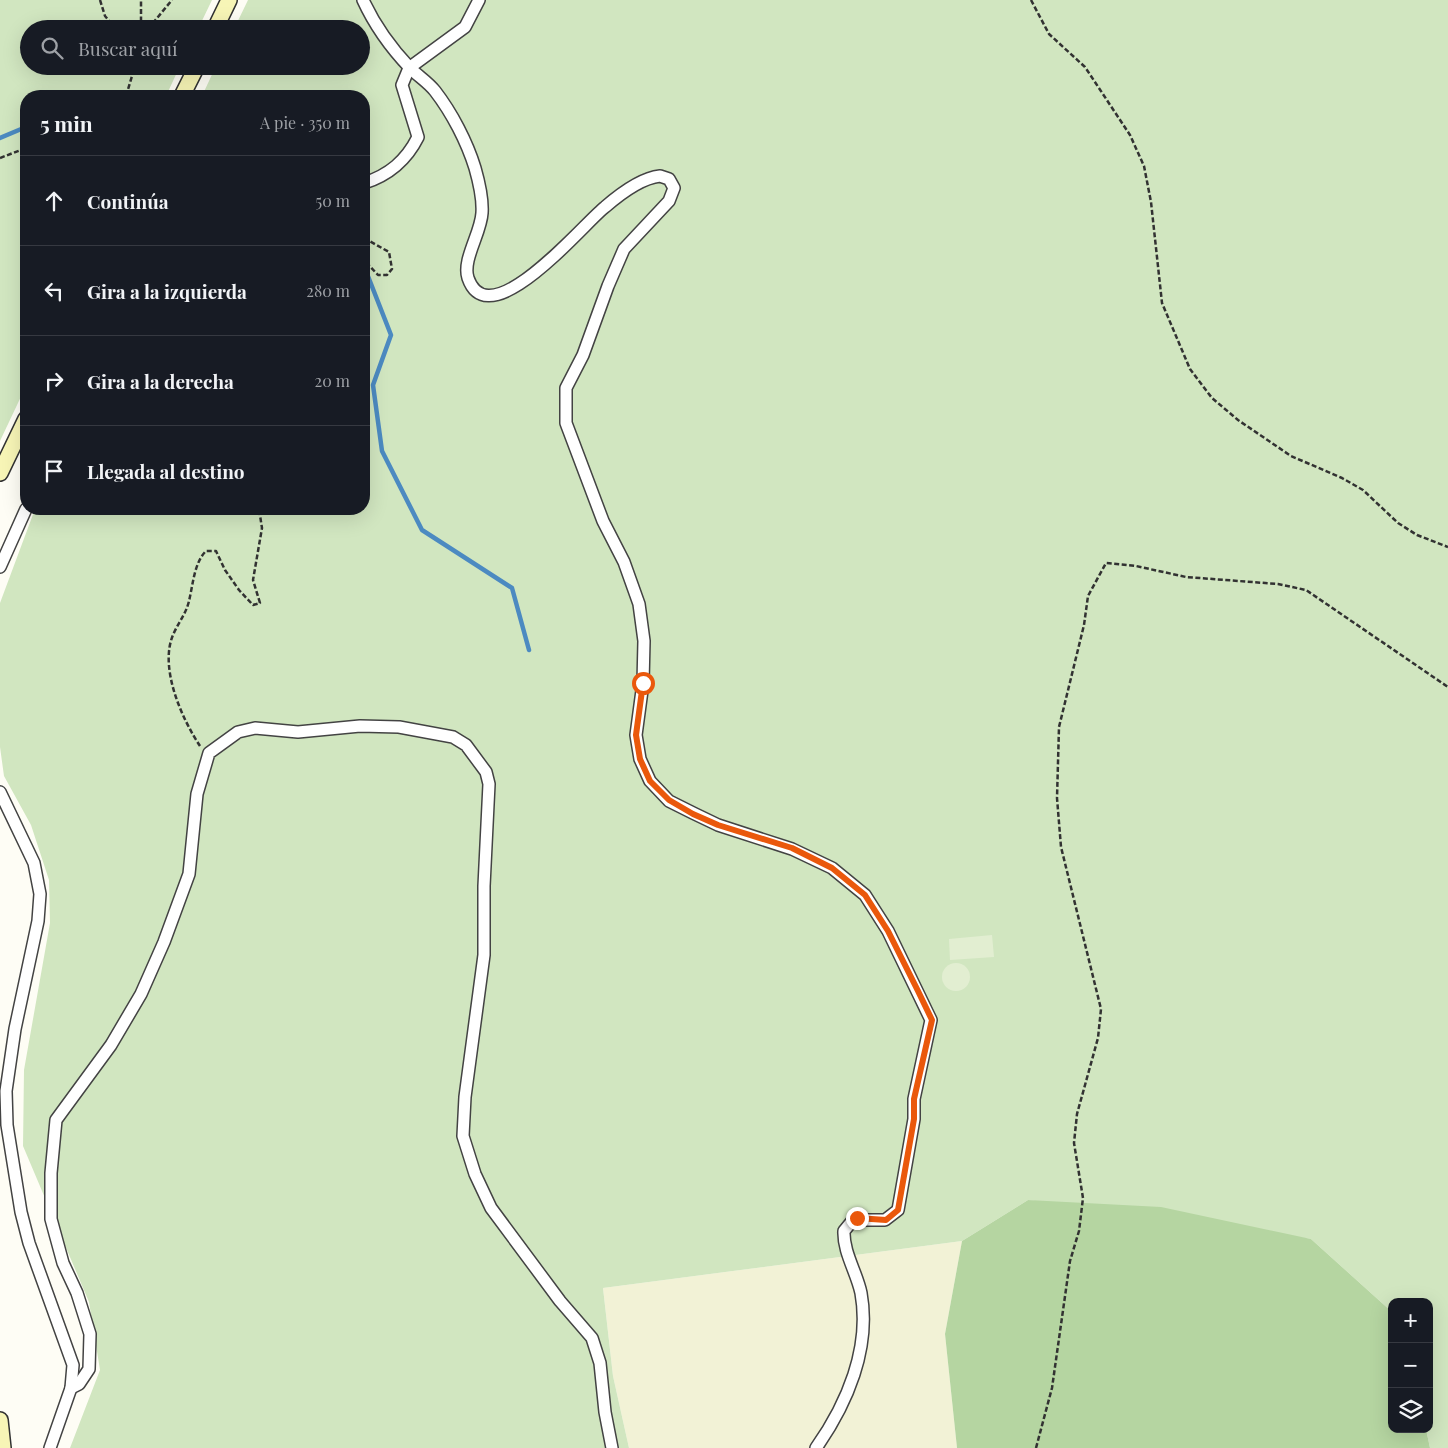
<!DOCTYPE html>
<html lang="es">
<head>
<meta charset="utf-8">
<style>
  body { margin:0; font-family:"Playfair Display",serif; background:#242831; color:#f1f3f6 }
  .controls { position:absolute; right:15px; bottom:15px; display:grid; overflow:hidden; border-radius:10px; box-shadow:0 5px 20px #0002 }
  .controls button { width:45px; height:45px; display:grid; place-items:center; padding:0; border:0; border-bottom:1px solid #363941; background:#171b24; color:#f1f3f6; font:25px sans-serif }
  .stop { position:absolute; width:15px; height:15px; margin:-11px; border:4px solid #ea580c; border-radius:50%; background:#fff }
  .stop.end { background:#ea580c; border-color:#fff; box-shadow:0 1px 5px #0008 }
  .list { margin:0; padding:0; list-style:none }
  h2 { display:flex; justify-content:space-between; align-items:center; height:65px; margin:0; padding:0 20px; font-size:21px }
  h2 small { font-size:16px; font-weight:400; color:#9ea1a6 }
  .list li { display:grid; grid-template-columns:32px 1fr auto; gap:15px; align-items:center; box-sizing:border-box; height:90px; padding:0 20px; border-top:1px solid #363941 }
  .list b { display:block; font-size:19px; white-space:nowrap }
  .list em { font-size:16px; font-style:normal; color:#9ea1a6 }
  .icon { flex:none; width:28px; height:28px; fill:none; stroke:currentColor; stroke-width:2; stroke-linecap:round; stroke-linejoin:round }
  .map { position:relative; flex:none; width:1448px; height:1448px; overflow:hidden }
  .search { position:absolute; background:#171b24; box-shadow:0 5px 20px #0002; left:20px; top:20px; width:350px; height:55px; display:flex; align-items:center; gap:12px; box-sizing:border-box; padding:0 18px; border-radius:28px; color:#9ea1a6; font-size:19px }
  .panel { position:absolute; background:#171b24; box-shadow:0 5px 20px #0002; left:20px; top:90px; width:350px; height:425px; border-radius:20px }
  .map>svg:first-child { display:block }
</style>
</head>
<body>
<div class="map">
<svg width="1448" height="1448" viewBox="0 0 1448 1448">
  <rect width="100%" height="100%" fill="#fefdf5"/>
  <polygon fill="#f2f2d6" points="962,1241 945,1334 957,1448 629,1448 613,1376 603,1288"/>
  <g fill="#d1e6c0">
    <polygon points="0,0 212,0 198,29 29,29 29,66 180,66 166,96 26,96 26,386 0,441"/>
    <polygon points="248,0 1448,0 1448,1448 1430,1448 1426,1429 1429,1429 1429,1302 1392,1302 1392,1312 1311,1239 1028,1200 962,1241 603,1288 613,1376 629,1448 70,1448 100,1370 89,1302 23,1146 24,1070 50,923 49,880 31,825 4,776 0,747 0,603 35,509 364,509 364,96 202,96 216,66 361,66 361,29 234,29"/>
  </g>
  <polygon fill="#b5d5a1" points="1028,1200 1161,1207 1311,1239 1392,1312 1392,1429 1426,1429 1430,1448 957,1448 945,1334 962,1241"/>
  <g fill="#e2eed1">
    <polygon points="992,935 994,957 950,960 949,939"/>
    <circle cx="956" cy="977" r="14"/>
  </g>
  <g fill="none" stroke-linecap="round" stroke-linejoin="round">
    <g stroke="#4c8ac1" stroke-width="4.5">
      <polyline points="0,138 26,127"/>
      <polyline points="364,266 391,335 373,385 382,451 422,530 512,588 529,650"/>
    </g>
    <g stroke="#434343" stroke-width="14">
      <g id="street">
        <path d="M363 0C374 24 391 48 410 68 418 76 428 82 435 91 452 113 467 142 475 168 479 182 483 198 482 213 481 233 462 260 468 278 489 339 584 223 605 207 620 194 641 178 660 176L669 179 674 188 669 201 624 249 608 286 583 355 566 388V423L603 521 624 562 639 604 644 641 643 683 636 735 640 759 650 781 669 801 693 813 718 825 792 849 832 868 865 895 888 931 931 1020 914 1099V1119L898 1210 885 1220H853L844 1231C843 1252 857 1273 861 1293 871 1348 847 1404 816 1448"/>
        <path d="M364 183C389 175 406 161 418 137L402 85 409 68 465 27 479 0"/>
        <polyline points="0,567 26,509"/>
        <polyline points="0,792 34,863 40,894 38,921 15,1029 6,1091 7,1125 21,1212 29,1243 73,1365 71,1388 50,1448"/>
        <polyline points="71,1388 79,1384 89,1369 90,1334 77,1293 63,1263 51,1219 51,1173 56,1120 111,1045 141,994 164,942 189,874 197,794 209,753 238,732 255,728 298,732 360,726 399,727 453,737 466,745 486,772 489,784 484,886 484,955 465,1097 463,1136 475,1174 491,1208 560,1301 592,1338 600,1363 605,1412 612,1448"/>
      </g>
    </g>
    <g stroke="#323232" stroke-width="18">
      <g id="secondary">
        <polyline points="215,29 229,0"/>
        <polyline points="182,96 197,66"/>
        <polyline points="0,473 26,419"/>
        <polyline points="0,1420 3,1448"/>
      </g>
    </g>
    <g stroke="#323232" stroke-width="2.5" stroke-dasharray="5 2.5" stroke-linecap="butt">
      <polyline points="100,0 105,16 116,29"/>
      <polyline points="1031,0 1049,34 1085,67 1130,135 1144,166 1151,202 1162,303 1190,369 1212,398 1238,420 1291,456 1342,478 1363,490 1398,523 1417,535 1448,547"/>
      <polyline points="141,29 141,0"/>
      <polyline points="148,29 172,0"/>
      <polyline points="126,96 135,66"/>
      <polyline points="0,158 26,148"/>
      <polyline points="364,238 389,252 392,269 387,275 378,275 364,260"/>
      <path d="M200 746C182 719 159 668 173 635 178 623 186 614 189 601 193 585 194 563 206 551H216L225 570 239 590 253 605 260 603 253 580 262 528 259 509"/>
      <polyline points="1036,1448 1052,1388 1070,1261 1079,1231 1083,1198 1074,1143 1077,1114 1098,1038 1101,1009 1061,847 1057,798 1059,727 1084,625 1088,596 1106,563 1136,566 1186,577 1278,584 1306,590 1448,687"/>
    </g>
    <use href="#street" stroke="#fff" stroke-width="11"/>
    <use href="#secondary" stroke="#f7f5b6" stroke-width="15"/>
  </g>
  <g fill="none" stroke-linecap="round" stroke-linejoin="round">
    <polyline stroke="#ea580c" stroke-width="6" points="643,683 636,735 640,759 650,781 669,800 693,814 718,825 792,848 832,868 865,895 888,931 918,991 932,1020 914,1099 914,1119 898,1210 886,1220 857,1218"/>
  </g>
</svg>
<div class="controls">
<button>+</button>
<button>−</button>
<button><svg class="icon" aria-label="layers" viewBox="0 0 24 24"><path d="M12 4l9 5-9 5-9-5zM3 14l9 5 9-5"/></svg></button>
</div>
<div class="stop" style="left:643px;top:683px"></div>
<div class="stop end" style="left:857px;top:1218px"></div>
<div class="search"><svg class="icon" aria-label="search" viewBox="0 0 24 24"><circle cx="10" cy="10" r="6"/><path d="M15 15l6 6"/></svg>Buscar aquí</div>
<section class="panel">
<h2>5 min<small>A pie · 350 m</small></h2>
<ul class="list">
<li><svg class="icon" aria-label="ahead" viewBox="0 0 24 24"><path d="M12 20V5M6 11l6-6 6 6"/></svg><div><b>Continúa</b></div><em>50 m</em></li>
<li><svg class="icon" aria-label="left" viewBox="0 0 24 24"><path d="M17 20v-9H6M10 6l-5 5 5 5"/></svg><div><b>Gira a la izquierda</b></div><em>280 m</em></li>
<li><svg class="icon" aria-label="right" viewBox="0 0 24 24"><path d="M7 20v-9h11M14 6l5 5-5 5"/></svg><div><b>Gira a la derecha</b></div><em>20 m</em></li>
<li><svg class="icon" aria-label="arrive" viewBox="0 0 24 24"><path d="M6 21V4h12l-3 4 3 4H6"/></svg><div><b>Llegada al destino</b></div></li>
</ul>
</section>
</div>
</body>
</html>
